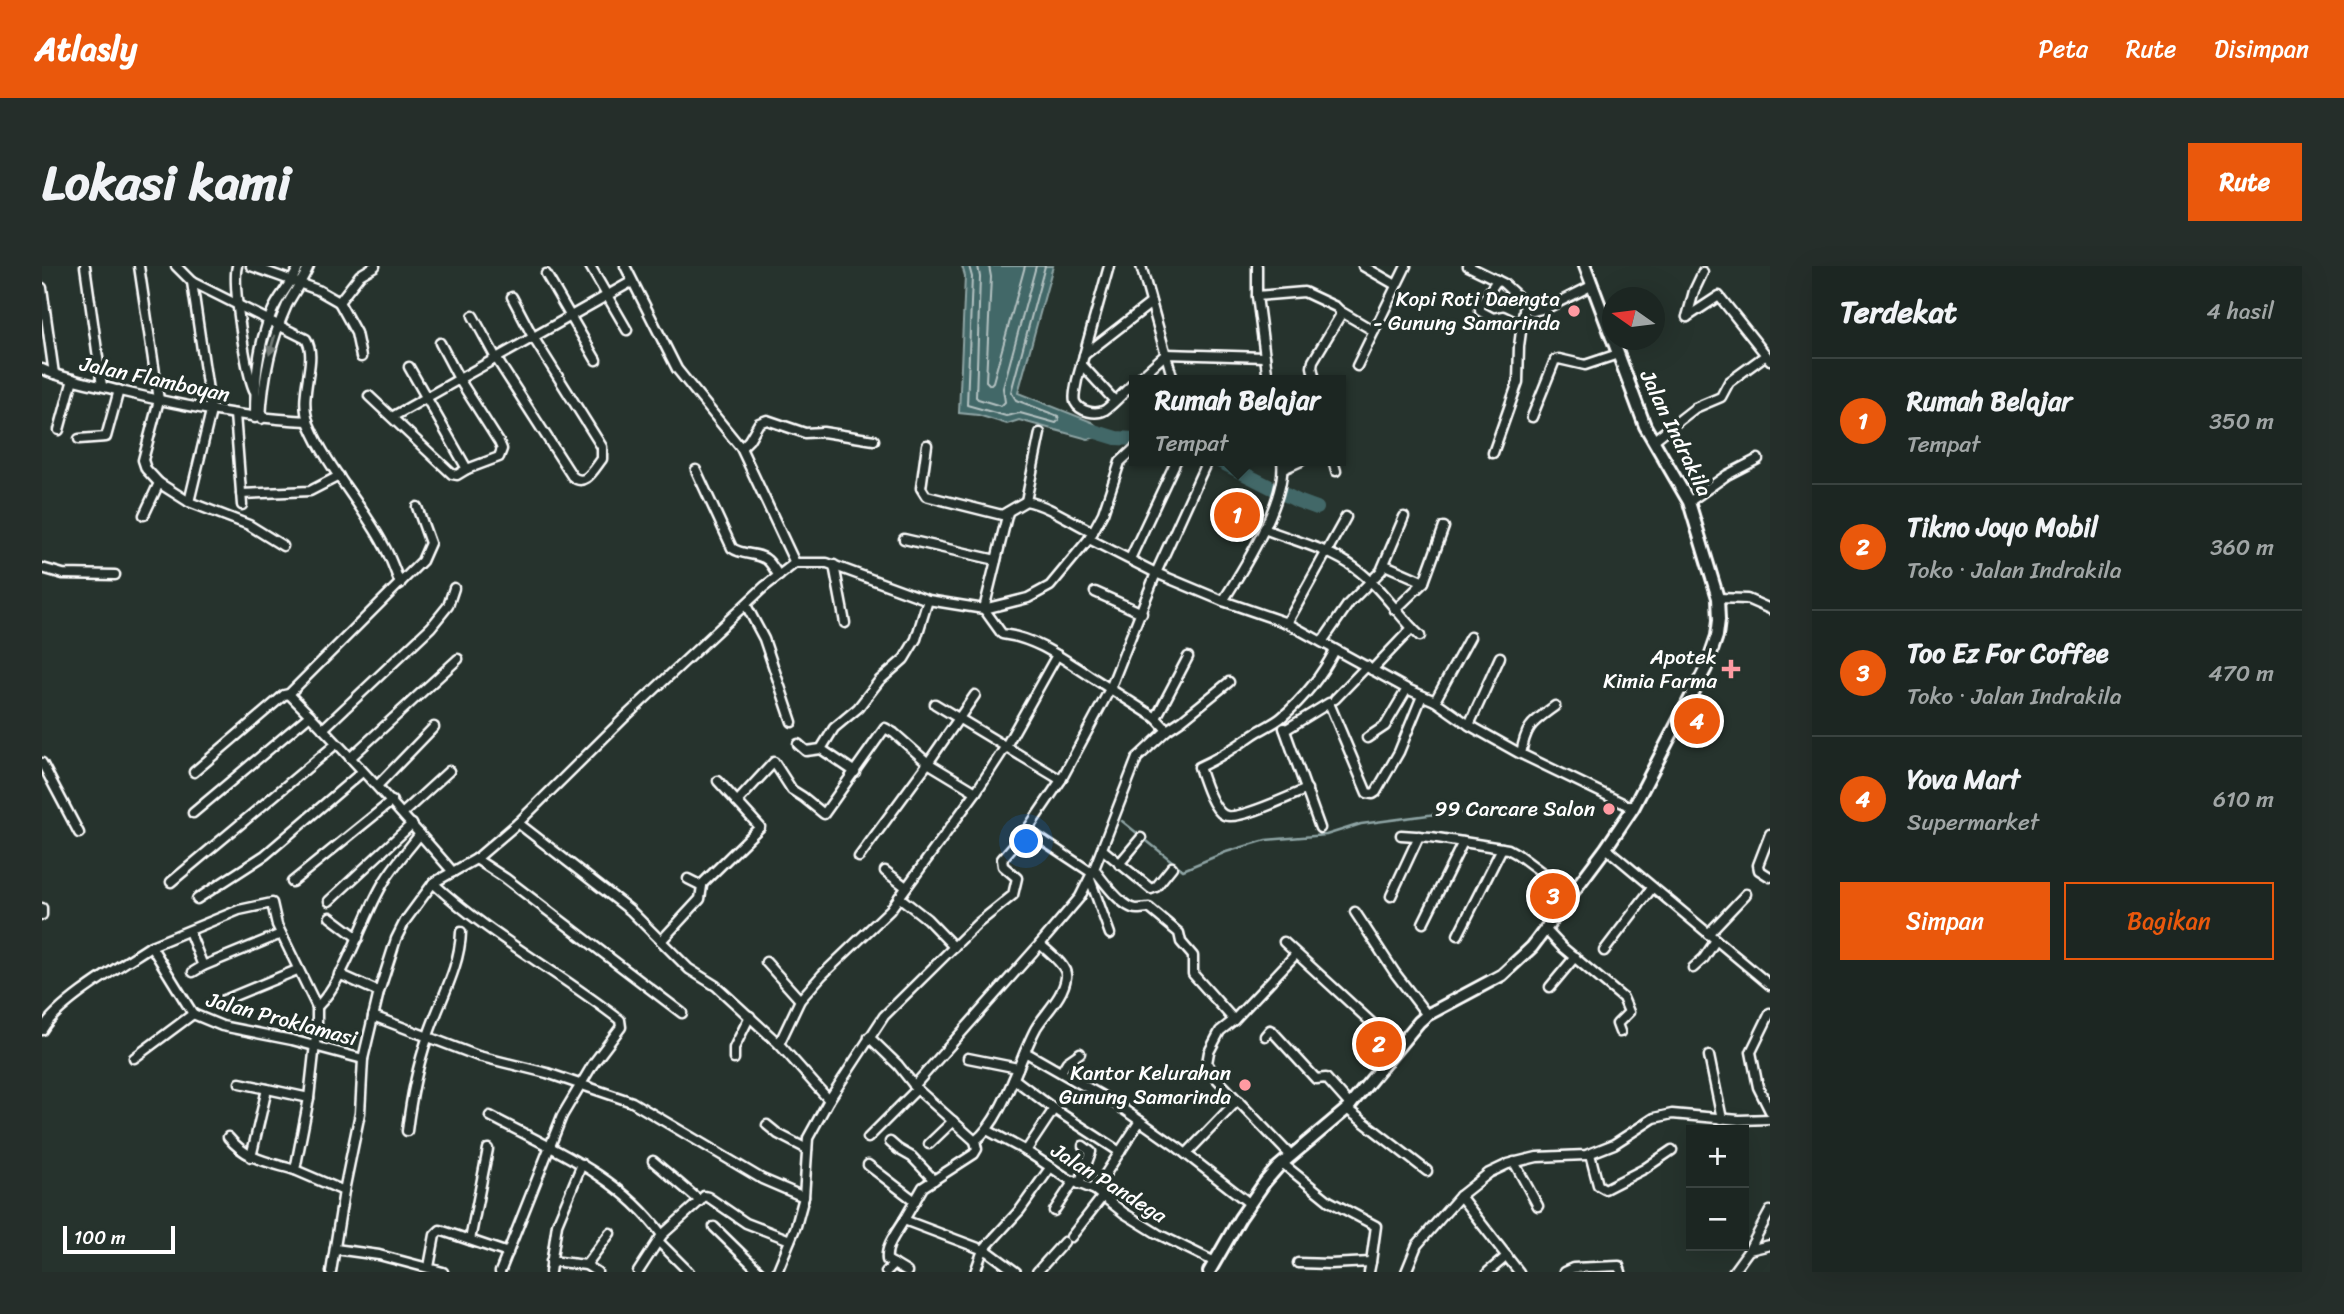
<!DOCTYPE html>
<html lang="id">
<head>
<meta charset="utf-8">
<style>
  body { margin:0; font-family:Sriracha,sans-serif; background:#252e2a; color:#f1f3f6 }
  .controls { position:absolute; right:21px; bottom:21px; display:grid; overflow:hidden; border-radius:0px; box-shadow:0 7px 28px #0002 }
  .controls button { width:63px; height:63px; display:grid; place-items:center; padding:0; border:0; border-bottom:2px solid #3a4340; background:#1c2622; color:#f1f3f6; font:35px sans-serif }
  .compass { position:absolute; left:1560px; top:21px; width:63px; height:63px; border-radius:50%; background:#1c2622; box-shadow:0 7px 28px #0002; rotate:284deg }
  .scale { position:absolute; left:21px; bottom:18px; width:112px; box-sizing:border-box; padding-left:7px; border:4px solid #fff; border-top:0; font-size:19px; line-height:24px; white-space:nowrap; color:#fff; -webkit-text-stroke:5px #26332d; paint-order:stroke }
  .you { position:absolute; left:985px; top:576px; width:24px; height:24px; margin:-18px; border:5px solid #fff; border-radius:50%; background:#1a73e8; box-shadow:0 0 0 10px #1a73e833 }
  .badge { display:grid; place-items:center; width:46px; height:46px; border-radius:50%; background:#ea580c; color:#fff; font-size:23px; font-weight:700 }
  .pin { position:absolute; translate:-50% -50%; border:4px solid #fff; box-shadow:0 2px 7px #0006 }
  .popup { position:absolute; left:1087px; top:109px; width:217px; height:91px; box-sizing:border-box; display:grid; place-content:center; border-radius:0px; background:#1c2622; filter:drop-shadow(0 2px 5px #0005); font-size:23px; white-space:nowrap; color:#a0a5a5 }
  .popup b { font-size:26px; color:#f1f3f6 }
  .popup::after { content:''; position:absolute; left:50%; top:100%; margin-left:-14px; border:14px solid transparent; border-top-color:#1c2622 }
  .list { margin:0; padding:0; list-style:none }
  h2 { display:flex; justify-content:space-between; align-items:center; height:91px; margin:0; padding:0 28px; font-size:30px }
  h2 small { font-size:23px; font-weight:400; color:#a0a5a5 }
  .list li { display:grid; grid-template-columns:46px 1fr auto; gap:21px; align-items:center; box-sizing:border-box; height:126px; padding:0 28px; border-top:2px solid #3a4340 }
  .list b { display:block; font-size:26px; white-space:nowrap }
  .list p { margin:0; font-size:23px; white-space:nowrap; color:#a0a5a5 }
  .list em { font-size:23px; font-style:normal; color:#a0a5a5 }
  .actions { display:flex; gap:14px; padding:21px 28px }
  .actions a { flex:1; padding:16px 0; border:2px solid #ea580c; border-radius:0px; text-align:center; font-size:24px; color:#ea580c }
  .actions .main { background:#ea580c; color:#fff }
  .map { position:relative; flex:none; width:1728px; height:1006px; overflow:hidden; border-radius:0px }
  header { display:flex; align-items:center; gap:42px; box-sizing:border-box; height:98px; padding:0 35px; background:#ea580c; color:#fff }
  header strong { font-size:33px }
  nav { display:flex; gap:38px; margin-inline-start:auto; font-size:24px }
  .intro { display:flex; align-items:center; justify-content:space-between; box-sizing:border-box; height:168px; padding:0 42px }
  h1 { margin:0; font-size:49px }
  .button { padding:18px 32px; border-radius:0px; background:#ea580c; color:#fff; font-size:24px; font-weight:700 }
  main { display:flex; gap:42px; padding:0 42px }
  aside { flex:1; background:#1c2622; border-radius:0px; box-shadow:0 7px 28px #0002 }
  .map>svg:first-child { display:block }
</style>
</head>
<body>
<header>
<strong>Atlasly</strong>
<nav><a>Peta</a><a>Rute</a><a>Disimpan</a></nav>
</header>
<div class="intro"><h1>Lokasi kami</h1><a class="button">Rute</a></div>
<main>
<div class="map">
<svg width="1728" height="1006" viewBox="0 0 1728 1006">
  <rect width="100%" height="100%" fill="#26332d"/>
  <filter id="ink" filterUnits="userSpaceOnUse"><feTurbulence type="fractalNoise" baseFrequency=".0143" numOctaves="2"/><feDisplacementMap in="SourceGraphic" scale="14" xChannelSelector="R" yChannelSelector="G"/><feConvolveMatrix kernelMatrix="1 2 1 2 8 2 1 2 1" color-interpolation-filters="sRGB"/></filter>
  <g filter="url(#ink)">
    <polygon fill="#436767" stroke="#8ea4a4" stroke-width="2" points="920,0 1011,0 976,127 1050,156 1065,169 1046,173 977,154 965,158 936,149 917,147 923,10"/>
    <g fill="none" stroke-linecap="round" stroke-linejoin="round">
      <g stroke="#b4c2c2" stroke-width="2">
        <polyline points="927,0 930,11 925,139 964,150 978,147 1014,157 1017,154 1016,150 974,134 969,126 1003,0"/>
        <polyline points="936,0 938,11 934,131 936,133 959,140 963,136 961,122 994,0"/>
        <polyline points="947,0 949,11 944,115 948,119 951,116 983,0"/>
      </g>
      <polyline stroke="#8ea4a4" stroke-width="2.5" points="1080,555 1141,604 1184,586 1224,574 1284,569 1319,558 1409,546 1481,549"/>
      <g stroke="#436767" stroke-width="14">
        <polyline points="1048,164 1074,172 1092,173"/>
        <polyline points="1177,195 1256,235 1275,242"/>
      </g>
      <g stroke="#fff" stroke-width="13">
        <g id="minor">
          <polyline points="43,0 60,120"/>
          <polyline points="97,0 117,134 101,194 104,203 117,217 102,249"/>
          <path d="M134 0 150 16 264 73C277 94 255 127 267 158 285 201 319 237 341 278 348 290 353 304 358 318"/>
          <path d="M195 0C190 18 204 106 212 124"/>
          <polyline points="209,0 276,24 297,36"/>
          <polyline points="548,0 585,64"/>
          <polyline points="583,0 635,103 699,182 753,297"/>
          <path d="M1067 0 1035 114C1034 121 1031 130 1033 136 1038 146 1054 149 1063 144 1073 137 1083 125 1092 117"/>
          <polyline points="1099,0 1131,114"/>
          <polyline points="1215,0 1215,30 1262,26 1294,41 1298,45 1298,50 1271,95 1270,101 1273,114"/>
          <polyline points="1321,0 1354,19"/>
          <polyline points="1426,0 1461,17 1483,37 1477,80 1476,116 1451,187"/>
          <polyline points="504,8 554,94"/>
          <polyline points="1455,14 1438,40 1438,45 1451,52 1461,50 1480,59"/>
          <polyline points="0,22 12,108"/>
          <polyline points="1215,30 1226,114"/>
          <polyline points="1483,37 1491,45 1507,41 1551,19"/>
          <polyline points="1298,45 1332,65"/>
          <path d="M431 50 454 92 530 210C543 222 552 203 560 193V181L491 71 470 31"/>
          <polyline points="1645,51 1677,30 1728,94"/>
          <polyline points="1645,51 1652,25 1661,6"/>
          <polyline points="1042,89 1109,37"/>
          <polyline points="319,91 314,67 297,36 318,9 333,0"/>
          <polyline points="1039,98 1072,134"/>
          <polyline points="1315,100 1364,0"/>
          <polyline points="367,101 425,203 457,191 460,183 457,176 417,113 398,77"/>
          <path d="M0 103C24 114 52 118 78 125 141 140 202 152 266 155"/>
          <polyline points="1095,114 1124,88 1223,91"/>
          <polyline points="327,130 410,208 415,209 425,203"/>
          <polyline points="193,148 200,239"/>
          <polyline points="350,151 589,16"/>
          <polyline points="1490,151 1513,94 1517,93 1543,99 1576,88"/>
          <path d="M213 152C213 117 215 80 229 48 236 30 250 18 257 0"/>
          <path d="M219 153C221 112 228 76 245 39 252 26 261 14 267 0"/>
          <polyline points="17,164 31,113"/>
          <polyline points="37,173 64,171 77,124"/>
          <polyline points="1612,174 1653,142 1679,131 1687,116 1724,89"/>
          <path d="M885 179 879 222 884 230 960 249 984 235C1008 240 1028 255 1051 266"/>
          <polyline points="699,182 707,174 717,157 725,154 763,167 781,166 832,174"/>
          <polyline points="1291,195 1294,205"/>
          <polyline points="1241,203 1259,195"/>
          <path d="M654 204 690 282C701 290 716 286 725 294 730 298 733 305 737 310"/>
          <polyline points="117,217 147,236 207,259 241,280"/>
          <polyline points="199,228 268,225 297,210"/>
          <polyline points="984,235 998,167"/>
          <polyline points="147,236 169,145 150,16"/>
          <polyline points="1647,236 1685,209 1716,193"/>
          <path d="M966 246 942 343 960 368C994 372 1020 392 1048 410 1070 424 1092 438 1114 452L1125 464"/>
          <path d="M1222 263C1253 275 1287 283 1313 302 1338 320 1356 349 1378 370"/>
          <polyline points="862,273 954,294"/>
          <polyline points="1047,273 1114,307 1181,335 1245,357 1365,423 1393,435 1427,459 1477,487 1591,542"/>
          <polyline points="1088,293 1134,195"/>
          <polyline points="792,299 803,357"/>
          <polyline points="1343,299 1382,316"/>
          <polyline points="0,302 21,308 73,309"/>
          <polyline points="1053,326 1100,347"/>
          <polyline points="1676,332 1705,333 1728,343"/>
          <path d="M1181 335C1202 302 1245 234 1240 195"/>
          <polyline points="704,339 722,373 750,456"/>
          <polyline points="1353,344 1382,316 1402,261"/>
          <polyline points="1245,357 1304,251"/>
          <polyline points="1280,376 1307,337 1339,305 1362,251"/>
          <polyline points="1330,404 1370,362"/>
          <path d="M247 428C304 485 358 545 411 606"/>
          <polyline points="1293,433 1325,400"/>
          <polyline points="1393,435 1428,371"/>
          <polyline points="893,438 1019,514"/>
          <polyline points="1114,452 1146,391"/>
          <polyline points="1427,459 1458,391"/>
          <polyline points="1242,462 1278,562"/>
          <polyline points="281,463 389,361 406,340 412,322"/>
          <polyline points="1243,464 1287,437 1325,527 1331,528 1334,526 1357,486 1380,430"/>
          <polyline points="1325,472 1343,460 1365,423"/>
          <polyline points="756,478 764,485 779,483 792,462 816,442 837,415 862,393 874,373 886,334"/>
          <polyline points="779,483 813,506"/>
          <path d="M1479 488C1484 459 1490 457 1513 440"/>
          <polyline points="308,492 416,393"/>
          <polyline points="0,497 37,567"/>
          <polyline points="152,506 242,429 247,428 380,295 388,277 375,241"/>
          <polyline points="336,519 392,461"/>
          <path d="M1265 523C1250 529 1195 556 1182 549 1170 543 1161 513 1157 501 1177 492 1194 481 1212 468 1221 462 1232 458 1240 451 1261 433 1280 409 1293 384"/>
          <polyline points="695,536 732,496 750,524 761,531 782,548 843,462 852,467 886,497 934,526"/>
          <polyline points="151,547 268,449"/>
          <polyline points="361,547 407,505"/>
          <polyline points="476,557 588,644 647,703 674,720 737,778"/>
          <polyline points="985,564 1050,607"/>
          <polyline points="1728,568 1716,599 1717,604 1728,611"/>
          <polyline points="1359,569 1389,571 1466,583 1475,588 1529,628"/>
          <polyline points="1564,582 1728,719"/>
          <polyline points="1060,583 1109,623 1114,621 1130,601"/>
          <polyline points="817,591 886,497 933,429"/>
          <polyline points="1077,598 1099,572"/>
          <path d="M1052 603C1060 614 1081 643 1095 643 1099 643 1103 642 1107 642L1137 667 1139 676 1151 690V708L1192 754"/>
          <polyline points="843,605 864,621"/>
          <polyline points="1048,613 1068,668"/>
          <polyline points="129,616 294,478"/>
          <polyline points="250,616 350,535"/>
          <path d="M391 617C448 670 517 706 578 754L579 761 551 798 520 850 458 1006"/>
          <polyline points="659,619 718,561 676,515"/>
          <polyline points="1349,630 1377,570"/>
          <polyline points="857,631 885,653 912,681"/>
          <polyline points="155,633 223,589 320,506"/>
          <polyline points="287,635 370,558"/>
          <polyline points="0,642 0,649"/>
          <polyline points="1313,646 1353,707 1385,749"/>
          <polyline points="288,651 316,672"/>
          <polyline points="1381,657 1421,576"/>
          <polyline points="1503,663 1520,681 1581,732 1587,746 1575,758 1578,766"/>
          <polyline points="147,665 161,700"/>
          <polyline points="1666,668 1704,628"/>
          <polyline points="1416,669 1460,582"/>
          <polyline points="619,675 658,633 660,620 646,613"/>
          <polyline points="1242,676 1355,780"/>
          <polyline points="109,680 197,644 230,637 235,659 275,741 275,760 267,832 253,904 302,925"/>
          <polyline points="1562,685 1610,622"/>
          <polyline points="724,696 758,734"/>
          <polyline points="1651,702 1662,692 1674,674"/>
          <polyline points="151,706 161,700 239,668"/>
          <polyline points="297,708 337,726"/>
          <polyline points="1508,721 1533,691"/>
          <polyline points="175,737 255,704"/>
          <path d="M275 741C305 711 320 652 342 616 352 599 366 584 378 568"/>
          <polyline points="640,747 463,612 434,593 476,557 583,451 722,321 753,297 785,297 886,334 942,343 986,332 1008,320 1047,273 1061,247 1078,196 1092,183"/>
          <polyline points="1728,747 1709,786 1716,821 1728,845"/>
          <polyline points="151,748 180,760 250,774 321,793"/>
          <polyline points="331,750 436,790 505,807 590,836 720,913 762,931"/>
          <path d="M0 764C16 736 80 699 109 680L151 748"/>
          <polyline points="1223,770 1228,764 1230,765 1274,813 1284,812 1309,840"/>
          <path d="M827 771 856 799 875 823 933 875C961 854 977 793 994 762 1003 747 1022 730 1024 711 1026 700 1006 686 998 678"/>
          <polyline points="983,786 1074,838 1135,881 1207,937"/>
          <polyline points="1667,790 1680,853"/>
          <polyline points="92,792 151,748"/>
          <polyline points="926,792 976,802"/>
          <polyline points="692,793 692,782 708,750"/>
          <polyline points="1019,806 1025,796 1038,787"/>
          <polyline points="972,813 1012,843 1078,886"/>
          <polyline points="198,817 267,832"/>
          <polyline points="872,820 998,678 1038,631 1052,603 1095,492 1125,464 1140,454 1187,416"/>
          <polyline points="787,834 737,778 758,734 780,709 848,644 934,526 964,480 1015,389"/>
          <polyline points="1305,843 1385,905"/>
          <path d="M448 850C510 883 577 909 620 969L596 1006"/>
          <polyline points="725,859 736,868 765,883"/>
          <polyline points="945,864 984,885 1028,914 1053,924 1082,947 1116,968 1173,996"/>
          <path d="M365 865C369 832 375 801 386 770 397 736 418 702 419 666"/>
          <path d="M186 871C205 894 226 896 253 904"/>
          <polyline points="826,872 875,823"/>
          <polyline points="848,876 856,883 870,891 892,914"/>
          <polyline points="887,878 911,855"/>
          <polyline points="984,885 1012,843"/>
          <polyline points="1144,888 1196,834"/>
          <polyline points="1548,888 1556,919 1563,923 1602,903 1630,884"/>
          <polyline points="1249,890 1175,813 1165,797 1167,786 1178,765 1192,754 1254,688"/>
          <polyline points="209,891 225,823"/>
          <polyline points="611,895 658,935 620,969"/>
          <polyline points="1472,896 1496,940"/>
          <polyline points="1240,897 1287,935 1334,960 1329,996"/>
          <polyline points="826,899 873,935"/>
          <polyline points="1037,918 1049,886 1041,880"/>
          <polyline points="1053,924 1098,855"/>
          <polyline points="1418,930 1477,1006"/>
          <polyline points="658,935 662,930 666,931 704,957 748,974"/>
          <polyline points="1012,945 1032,915"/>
          <polyline points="862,954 881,921 932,888 935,883 933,875"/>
          <polyline points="672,961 718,1006"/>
          <polyline points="1029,971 1061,930"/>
          <polyline points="428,974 446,883"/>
          <polyline points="616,975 647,1006"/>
          <polyline points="293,983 337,989 401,1006"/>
          <polyline points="1707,984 1728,979"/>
          <polyline points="509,995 544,999 555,1006"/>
          <polyline points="1256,997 1288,998 1329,996 1327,1006"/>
          <polyline points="544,999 568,967"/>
          <polyline points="387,1001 393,969 398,964 466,987"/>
          <polyline points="289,1006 302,925 318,847 321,793 337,726 354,673 363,655 391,617 434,593"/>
          <polyline points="508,1006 515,958 540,898"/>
          <polyline points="735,1006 754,960 762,931 766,872 787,834 842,750 935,658 971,629 975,612 961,600 960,593 985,564 1019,514 1068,423 1114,307 1165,195"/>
          <polyline points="844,1006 852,998"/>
          <path d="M865 1006 845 994C843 980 855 966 862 954L947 986 974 1006"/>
          <polyline points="933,1006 941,984 978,944 1008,902"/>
          <polyline points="995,1006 1022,976"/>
          <polyline points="1364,1006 1375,979 1418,930 1447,907 1466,898 1495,891 1544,889 1572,878 1612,852 1630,848 1697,854 1728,853"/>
          <polyline points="1446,1006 1465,990"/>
          <polyline points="1522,1006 1531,1002 1577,1000 1579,1006"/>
          <polyline points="1691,1006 1707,984 1728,945"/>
        </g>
      </g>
      <g stroke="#fff" stroke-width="16">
        <g id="tertiary">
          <polyline points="1543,0 1570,72"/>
          <polyline points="1167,1006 1198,952 1223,916 1236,901 1305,843 1377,756 1385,749 1460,709 1490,681 1564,582 1591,542 1664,402 1675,370 1677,354 1676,332 1647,236 1603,160 1571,74"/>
        </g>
      </g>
      <use href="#minor" stroke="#26332d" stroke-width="8"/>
      <use href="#tertiary" stroke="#26332d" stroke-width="10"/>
    </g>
    <defs><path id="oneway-solid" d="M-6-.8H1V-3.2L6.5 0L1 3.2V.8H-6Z" transform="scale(1.75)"/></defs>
    <use fill="#727a76" href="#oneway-solid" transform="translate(230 79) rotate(106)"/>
  </g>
  <g fill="#ff9aa2" stroke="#26332d" stroke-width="2.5">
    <circle cx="1532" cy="45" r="7"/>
    <path d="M1685.5 392.5h7v7h7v7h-7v7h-7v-7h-7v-7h7z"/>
    <circle cx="1567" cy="543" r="7"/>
    <circle cx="1203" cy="819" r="7"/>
  </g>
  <g text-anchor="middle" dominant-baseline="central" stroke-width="7" stroke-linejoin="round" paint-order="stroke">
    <g font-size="21" fill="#fff" stroke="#26332d" text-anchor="end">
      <text x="1518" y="33">Kopi Roti Daengta<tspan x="1518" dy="24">- Gunung Samarinda</tspan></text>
      <text x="1675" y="391">Apotek<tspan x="1675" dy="24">Kimia Farma</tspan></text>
      <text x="1553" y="543">99 Carcare Salon</text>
      <text x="1189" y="807">Kantor Kelurahan<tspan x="1189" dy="24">Gunung Samarinda</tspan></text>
    </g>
    <g font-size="21" fill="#fff" stroke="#26332d">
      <text transform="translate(113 113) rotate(12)">Jalan Flamboyan</text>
      <text transform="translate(1634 167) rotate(64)">Jalan Indrakila</text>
      <text transform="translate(240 753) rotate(15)">Jalan Proklamasi</text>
      <text transform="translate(1067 917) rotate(32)">Jalan Pandega</text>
    </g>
  </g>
</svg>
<div class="controls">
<button>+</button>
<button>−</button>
</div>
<svg class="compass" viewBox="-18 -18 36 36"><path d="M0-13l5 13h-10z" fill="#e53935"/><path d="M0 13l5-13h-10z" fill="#a0a5a5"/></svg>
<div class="scale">100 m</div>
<div class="you"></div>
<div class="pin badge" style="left:1195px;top:249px">1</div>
<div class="popup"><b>Rumah Belajar</b>Tempat</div>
<div class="pin badge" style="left:1337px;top:778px">2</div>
<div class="pin badge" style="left:1511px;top:630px">3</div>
<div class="pin badge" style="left:1655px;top:455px">4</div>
</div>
<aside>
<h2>Terdekat<small>4 hasil</small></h2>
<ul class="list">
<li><span class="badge">1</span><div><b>Rumah Belajar</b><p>Tempat</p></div><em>350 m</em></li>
<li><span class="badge">2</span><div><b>Tikno Joyo Mobil</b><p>Toko · Jalan Indrakila</p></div><em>360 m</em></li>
<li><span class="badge">3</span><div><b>Too Ez For Coffee</b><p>Toko · Jalan Indrakila</p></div><em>470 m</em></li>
<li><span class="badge">4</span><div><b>Yova Mart</b><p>Supermarket</p></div><em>610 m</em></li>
</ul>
<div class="actions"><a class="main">Simpan</a><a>Bagikan</a></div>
</aside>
</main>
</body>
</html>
